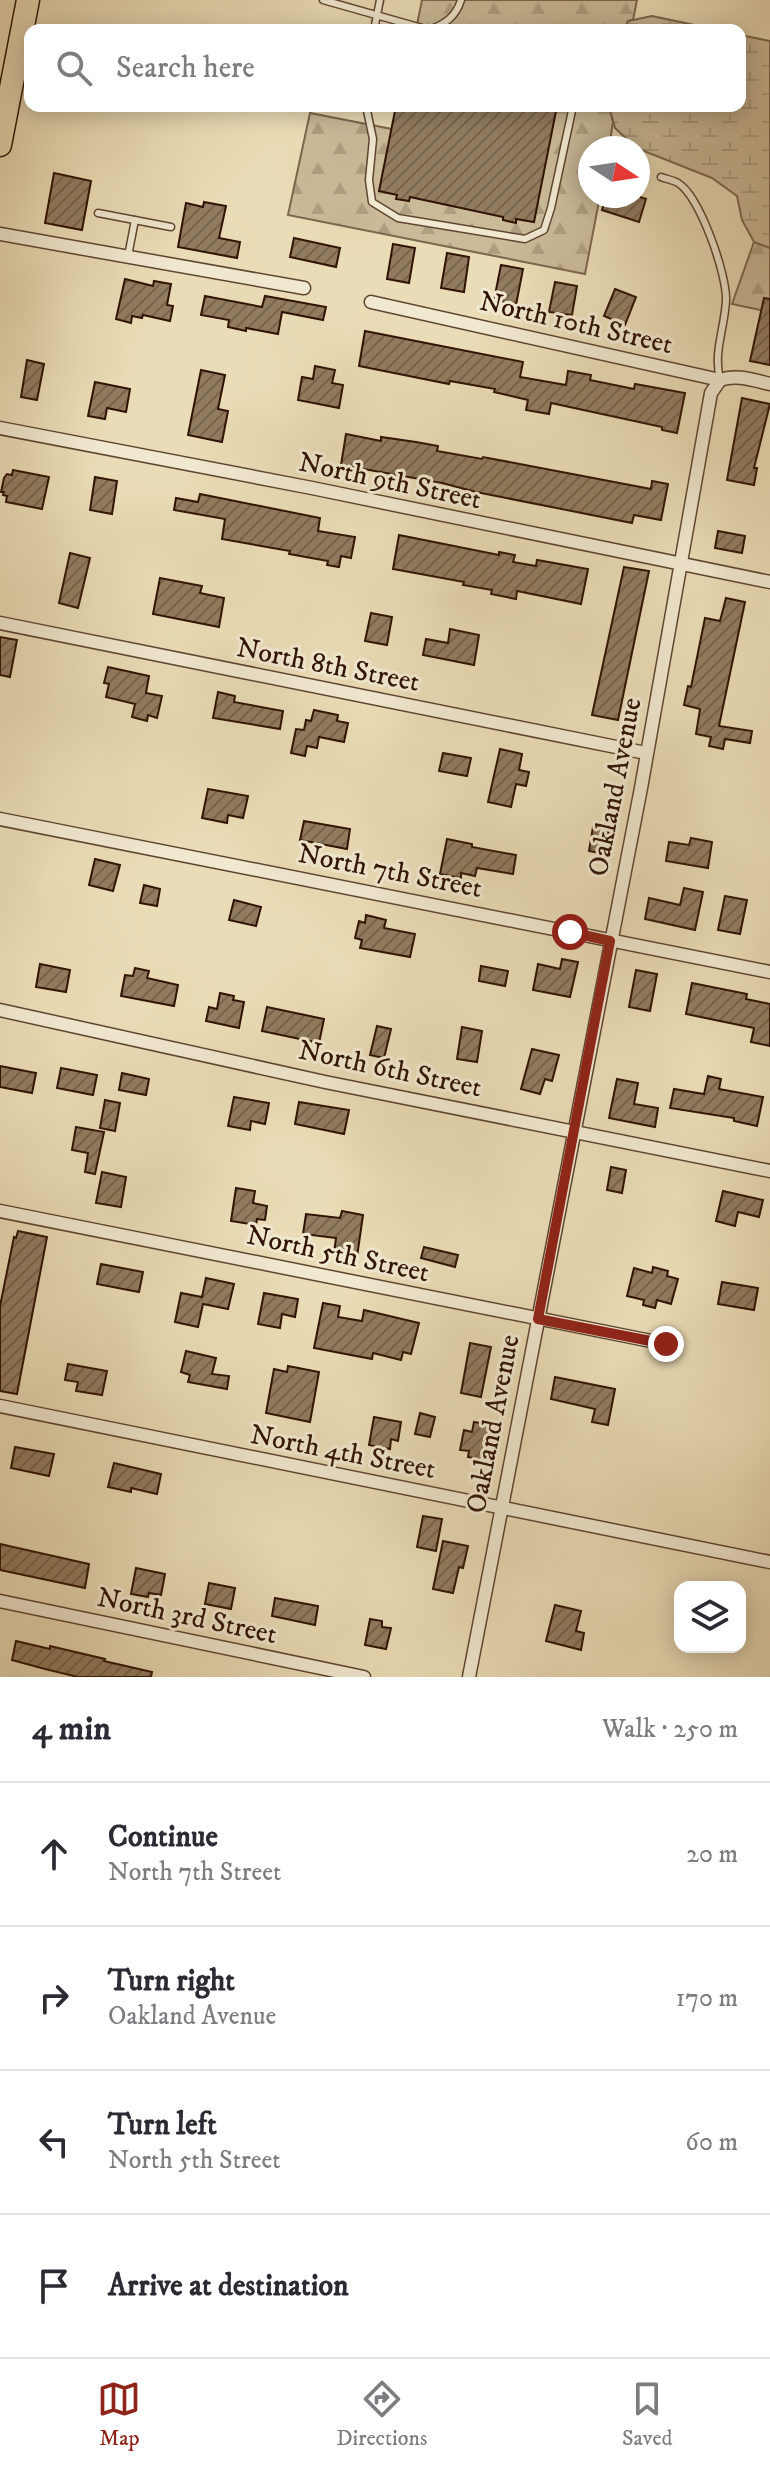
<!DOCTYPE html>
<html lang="en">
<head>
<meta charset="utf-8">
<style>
  body { margin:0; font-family:"IM FELL DW Pica",serif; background:#f2f2f3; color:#2b2b33 }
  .controls { position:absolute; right:24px; bottom:24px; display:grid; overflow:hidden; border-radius:16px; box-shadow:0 4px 20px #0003 }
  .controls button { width:72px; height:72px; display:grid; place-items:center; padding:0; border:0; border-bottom:2px solid #e1e1e2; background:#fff; color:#2b2b33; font:40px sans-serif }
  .compass { position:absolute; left:578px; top:136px; width:72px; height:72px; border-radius:50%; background:#fff; box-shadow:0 4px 20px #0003; rotate:102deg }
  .stop { position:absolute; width:24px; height:24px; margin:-18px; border:6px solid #8f2418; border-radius:50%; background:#fff }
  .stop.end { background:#8f2418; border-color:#fff; box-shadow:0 2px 8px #0008 }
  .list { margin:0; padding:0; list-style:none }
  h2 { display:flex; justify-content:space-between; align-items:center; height:104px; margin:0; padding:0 32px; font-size:34px }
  h2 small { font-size:26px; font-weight:400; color:#7c7c81 }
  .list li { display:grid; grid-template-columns:52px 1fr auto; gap:24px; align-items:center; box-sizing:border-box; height:144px; padding:0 32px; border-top:2px solid #e1e1e2 }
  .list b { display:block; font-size:30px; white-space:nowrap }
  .list p { margin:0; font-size:26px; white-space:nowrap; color:#7c7c81 }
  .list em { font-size:26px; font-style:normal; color:#7c7c81 }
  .icon { flex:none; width:44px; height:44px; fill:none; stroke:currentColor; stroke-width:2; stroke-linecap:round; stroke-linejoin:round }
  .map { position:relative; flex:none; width:770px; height:1677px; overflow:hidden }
  .search { position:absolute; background:#fff; box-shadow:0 4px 20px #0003; left:24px; right:24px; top:24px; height:88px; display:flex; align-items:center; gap:20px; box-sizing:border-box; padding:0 28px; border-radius:16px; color:#7c7c81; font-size:30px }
  .sheet { height:680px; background:#fff }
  nav { display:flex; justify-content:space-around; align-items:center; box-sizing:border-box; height:112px; border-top:2px solid #e1e1e2; background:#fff; font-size:22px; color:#7c7c81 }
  nav a { display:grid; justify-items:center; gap:4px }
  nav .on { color:#8f2418 }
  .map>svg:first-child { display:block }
</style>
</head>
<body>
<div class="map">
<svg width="770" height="1677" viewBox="0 0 770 1677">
  <defs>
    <pattern id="forest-firs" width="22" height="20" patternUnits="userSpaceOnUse" patternTransform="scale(2)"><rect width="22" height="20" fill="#caba98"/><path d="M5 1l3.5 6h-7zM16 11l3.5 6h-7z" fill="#ae9f81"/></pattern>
    <pattern id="wetland-marsh" width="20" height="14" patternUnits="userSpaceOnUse" patternTransform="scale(2)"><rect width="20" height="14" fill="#caba98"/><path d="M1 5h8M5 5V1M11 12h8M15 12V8" fill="none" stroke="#ae9f81"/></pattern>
    <pattern id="building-hatch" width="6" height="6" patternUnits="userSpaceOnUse" patternTransform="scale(2)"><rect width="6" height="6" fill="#917c60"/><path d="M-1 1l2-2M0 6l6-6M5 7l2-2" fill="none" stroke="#77644d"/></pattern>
  </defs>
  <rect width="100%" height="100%" fill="#eadcb6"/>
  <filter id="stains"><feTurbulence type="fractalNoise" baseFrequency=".0025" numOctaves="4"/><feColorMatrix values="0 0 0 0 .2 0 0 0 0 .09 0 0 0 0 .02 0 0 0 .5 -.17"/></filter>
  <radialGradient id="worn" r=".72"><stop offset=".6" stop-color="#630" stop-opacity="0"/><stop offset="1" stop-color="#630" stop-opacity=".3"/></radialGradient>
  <g fill="url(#forest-firs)" stroke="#7d664e" stroke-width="2">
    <polygon points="422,0 637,0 633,20 628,21 624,30 416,30"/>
    <polygon points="402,106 609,106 613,122 609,148 590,148 590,196 600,196 585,274 288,215 310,113 397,130"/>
    <polygon points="754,242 770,248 770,312 732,304"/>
  </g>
  <g fill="url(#wetland-marsh)" stroke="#7d664e" stroke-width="2">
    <polygon points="652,16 718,30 624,30 628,21"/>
    <polygon points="740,35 770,41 770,248 754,242 742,220 737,196 712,178 636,148 615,128 609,106 740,106"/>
  </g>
  <g fill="url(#building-hatch)" stroke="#301303" stroke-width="2">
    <polygon points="396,106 557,106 534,222 516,219 516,223 503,220 503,217 410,197 409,201 396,199 397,195 379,191"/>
    <polygon points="54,173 91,181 82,230 45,223"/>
    <polygon points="606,196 637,196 646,199 639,222 602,210"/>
    <polygon points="204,202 226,206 219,238 240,242 237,258 178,247 186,203 203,207"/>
    <polygon points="294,238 340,248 336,267 290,257"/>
    <polygon points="393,244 415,248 409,283 387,279"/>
    <polygon points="447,253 469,257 464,292 441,288"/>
    <polygon points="501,265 523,269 516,305 494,300"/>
    <polygon points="125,279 153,286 154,281 171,284 167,305 173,306 170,321 143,315 142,318 132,316 131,323 116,319"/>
    <polygon points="555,282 577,286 572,315 549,312"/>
    <polygon points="615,289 636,297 625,325 604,316"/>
    <polygon points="205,296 262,307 265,296 326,307 323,320 282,312 278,334 246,328 246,331 228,327 229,320 201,315"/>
    <polygon points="764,298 770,299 770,365 750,361"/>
    <polygon points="365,331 523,362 520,377 566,385 568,371 591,375 590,380 634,389 635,384 685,393 677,433 662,430 662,427 551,403 549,414 526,410 528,400 494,392 495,389 450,381 449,384 359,366"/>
    <polygon points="27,360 44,364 37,400 21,397"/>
    <polygon points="315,366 335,370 332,383 343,385 339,408 298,400 302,377 313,379"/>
    <polygon points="201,370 225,375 218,409 228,411 222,442 188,435"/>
    <polygon points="95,382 130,389 126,412 107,408 105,419 88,416"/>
    <polygon points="742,398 770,404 754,468 757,468 754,485 727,480"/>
    <polygon points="346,434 381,441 381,437 416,442 438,446 437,451 482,459 483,457 651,489 652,481 668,484 661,520 634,515 632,523 476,492 442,483 341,465"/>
    <polygon points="13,470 49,477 42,509 6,502 7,496 3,495 4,492 1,492 4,478 7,474 12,475"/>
    <polygon points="95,477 117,481 112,514 90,510"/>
    <polygon points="200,494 320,518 318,531 355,537 351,558 341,556 339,567 327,565 328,561 289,554 290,551 222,539 225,519 174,510 176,498 198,502"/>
    <polygon points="718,531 745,536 742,553 715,548"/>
    <polygon points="399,535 499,555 499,552 515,555 513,562 536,566 537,560 588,569 581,604 517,591 516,599 491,594 492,590 463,585 464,582 393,569"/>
    <polygon points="70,553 90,558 78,608 59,603"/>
    <polygon points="624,567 649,571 618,720 592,715"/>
    <polygon points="160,578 202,586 200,593 224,598 219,627 153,614"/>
    <polygon points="726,598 745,602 719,726 752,731 750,743 725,739 723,749 709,746 711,737 696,734 700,709 684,705 688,686 691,687 705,618 720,621"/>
    <polygon points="371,613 392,617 387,645 365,641"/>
    <polygon points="450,629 479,635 474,665 423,655 426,639 448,643"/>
    <polygon points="0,637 17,640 10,677 0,675"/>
    <polygon points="108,667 149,676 146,693 162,696 157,718 148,715 147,721 132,717 135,704 106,697 109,684 104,683"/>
    <polygon points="218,692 235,696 234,702 283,711 280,729 213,718"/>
    <polygon points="314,710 338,715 337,721 348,723 344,742 319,737 317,748 307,746 305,756 291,753 296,729 304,730 306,720 311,721"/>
    <polygon points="500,749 522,754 519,770 529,772 526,786 516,784 511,807 488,802"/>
    <polygon points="443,753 471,758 467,776 439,771"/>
    <polygon points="208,789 248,796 243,818 228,815 227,823 202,818"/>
    <polygon points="304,821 350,829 347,849 300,840"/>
    <polygon points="593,827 609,830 605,854 589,851"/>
    <polygon points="691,838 712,842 708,868 666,861 669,842 689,845"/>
    <polygon points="447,839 472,844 472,847 516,855 513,874 477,868 475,876 461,873 461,878 440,874"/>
    <polygon points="95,859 120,865 113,891 89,885"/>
    <polygon points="144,885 160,889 157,906 140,903"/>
    <polygon points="684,888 703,892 695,930 645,919 649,898 680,905"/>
    <polygon points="725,896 747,900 740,934 718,930"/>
    <polygon points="234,900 261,907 256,926 229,920"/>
    <polygon points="366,915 386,920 384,928 415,934 410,957 360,948 362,940 355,938 359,921 365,923"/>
    <polygon points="562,959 578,962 570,997 533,990 538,964 560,969"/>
    <polygon points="40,964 70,970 66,992 36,987"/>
    <polygon points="481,966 508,971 505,986 479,981"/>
    <polygon points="135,968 149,971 147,978 178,985 174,1006 121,996 125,975 133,976"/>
    <polygon points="636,970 657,974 650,1011 629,1007"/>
    <polygon points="692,983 747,994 746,999 770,1004 770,1046 751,1042 754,1028 686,1014"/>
    <polygon points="220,993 234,996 233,1000 244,1002 239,1028 206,1021 209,1007 217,1009"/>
    <polygon points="267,1007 324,1019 319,1043 262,1031"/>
    <polygon points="377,1026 391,1029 384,1058 370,1055"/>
    <polygon points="462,1027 482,1031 477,1062 457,1059"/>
    <polygon points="532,1049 559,1055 552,1081 545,1079 540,1094 521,1089"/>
    <polygon points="0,1066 36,1073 32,1093 0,1087"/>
    <polygon points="61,1068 97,1075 93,1095 57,1088"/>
    <polygon points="122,1073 149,1079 146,1095 119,1090"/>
    <polygon points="708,1076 721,1079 719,1089 763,1097 757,1126 734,1121 734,1118 670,1108 674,1089 704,1094"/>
    <polygon points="617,1079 638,1083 634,1104 658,1108 655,1127 609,1118"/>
    <polygon points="234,1097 269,1103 265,1124 251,1121 250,1130 228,1126"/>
    <polygon points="105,1100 120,1103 115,1131 100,1128"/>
    <polygon points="299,1102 349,1110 344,1134 295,1124"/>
    <polygon points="76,1127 104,1132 95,1174 85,1172 88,1153 72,1150"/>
    <polygon points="611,1167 626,1170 622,1193 607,1190"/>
    <polygon points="102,1172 126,1177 121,1207 96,1203"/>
    <polygon points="236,1188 255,1191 253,1203 267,1206 265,1220 257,1219 256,1225 231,1221"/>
    <polygon points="723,1191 763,1200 759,1217 738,1212 735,1226 716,1221"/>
    <polygon points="342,1211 363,1215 357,1257 334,1253 336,1238 303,1234 306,1214 340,1218"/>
    <polygon points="18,1231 47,1237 17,1394 0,1391 0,1306 14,1237 16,1238"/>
    <polygon points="424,1247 458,1255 455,1267 421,1258"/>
    <polygon points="101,1264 143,1272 139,1292 97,1284"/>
    <polygon points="653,1267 668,1271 667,1276 678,1279 671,1304 657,1300 655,1308 643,1305 644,1300 627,1296 634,1268 652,1273"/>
    <polygon points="206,1278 234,1284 228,1309 203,1304 198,1327 175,1322 181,1293 202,1297"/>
    <polygon points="722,1282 758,1288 754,1310 718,1304"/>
    <polygon points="264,1293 298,1299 295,1317 282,1314 280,1328 258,1324"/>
    <polygon points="323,1303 340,1306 338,1317 362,1321 364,1310 419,1323 411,1354 403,1352 401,1360 373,1353 372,1359 314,1348"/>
    <polygon points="470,1343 491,1347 481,1397 461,1393"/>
    <polygon points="186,1351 216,1358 212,1374 229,1376 227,1389 188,1382 190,1375 181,1372"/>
    <polygon points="68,1364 107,1371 102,1395 76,1391 78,1382 65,1380"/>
    <polygon points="288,1366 319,1372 310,1422 266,1413 274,1369 287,1372"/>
    <polygon points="555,1377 615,1389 608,1425 592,1422 595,1409 551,1399"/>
    <polygon points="420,1413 435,1417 430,1437 415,1434"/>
    <polygon points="374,1417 401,1422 398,1441 391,1439 390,1449 369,1445"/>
    <polygon points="474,1422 499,1426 496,1444 487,1442 484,1460 468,1457 469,1451 460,1450 464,1430 472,1432"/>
    <polygon points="15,1447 54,1454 49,1476 11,1468"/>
    <polygon points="114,1463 161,1474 157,1494 131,1488 131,1492 108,1487"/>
    <polygon points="423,1516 442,1519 436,1551 417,1547"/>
    <polygon points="443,1541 468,1546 463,1568 459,1567 453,1593 433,1589"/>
    <polygon points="0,1544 89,1564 85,1588 0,1570"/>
    <polygon points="136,1568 165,1574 161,1595 149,1593 148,1597 131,1594"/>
    <polygon points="209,1583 235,1588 231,1609 205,1604"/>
    <polygon points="275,1598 318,1606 315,1625 272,1616"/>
    <polygon points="555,1605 581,1611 576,1631 584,1633 581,1650 546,1641"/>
    <polygon points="370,1619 382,1621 382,1627 391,1628 386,1649 365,1645"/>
    <polygon points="16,1641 50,1649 50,1646 105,1659 104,1661 152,1672 151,1677 78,1677 45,1669 12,1660"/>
  </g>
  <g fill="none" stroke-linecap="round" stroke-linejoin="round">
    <g stroke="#5e4530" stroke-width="9">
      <g id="lane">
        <path d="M323 0 429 30C445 24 456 17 461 0"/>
        <polyline points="374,30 380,0"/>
        <polyline points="366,106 373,139 369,180 372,202 398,218 525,239 544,230 551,208 573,106"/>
        <path d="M661 177C666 179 673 180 678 183 700 196 727 275 726 300 725 327 713 352 720 379"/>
        <polyline points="98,213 171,227"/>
        <polyline points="128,256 135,220"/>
      </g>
    </g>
    <g stroke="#5e4530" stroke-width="15">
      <g id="street">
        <polyline points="0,234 304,288"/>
        <path d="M371 302 720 380C736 374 753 380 770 384"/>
        <polyline points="0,428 312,488 770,582"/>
        <polyline points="0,623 646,753"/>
        <polyline points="0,819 770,972"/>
        <polyline points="0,1010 325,1082 770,1171"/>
        <polyline points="0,1211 666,1344"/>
        <polyline points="0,1406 770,1562"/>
        <polyline points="0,1601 364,1677"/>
        <polyline points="469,1677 641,788 711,393 720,380"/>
      </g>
    </g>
    <g stroke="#301303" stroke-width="25">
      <polyline id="highway" points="0,145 28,0"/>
    </g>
    <use href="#lane" stroke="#f1e8d0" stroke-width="6"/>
    <use href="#street" stroke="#f1e8d0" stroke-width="12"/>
    <use href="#highway" stroke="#eadcb6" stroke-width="22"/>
  </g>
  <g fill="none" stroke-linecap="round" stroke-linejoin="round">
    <polyline stroke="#8f2418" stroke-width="10" points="570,932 610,941 538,1319 666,1344"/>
  </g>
  <g text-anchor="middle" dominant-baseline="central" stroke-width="6" stroke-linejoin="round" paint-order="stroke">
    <g font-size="28" fill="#301303" stroke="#f1e8d0">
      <text transform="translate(576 323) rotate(13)">North 10th Street</text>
      <text transform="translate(390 481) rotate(12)">North 9th Street</text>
      <text transform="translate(328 665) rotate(11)">North 8th Street</text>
      <text transform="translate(615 787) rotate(-79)">Oakland Avenue</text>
      <text transform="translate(390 871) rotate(11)">North 7th Street</text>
      <text transform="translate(390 1069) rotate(12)">North 6th Street</text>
      <text transform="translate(338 1254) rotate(12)">North 5th Street</text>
      <text transform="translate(493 1424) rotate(-79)">Oakland Avenue</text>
      <text transform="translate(343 1452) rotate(11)">North 4th Street</text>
      <text transform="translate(187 1616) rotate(12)">North 3rd Street</text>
    </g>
  </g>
  <rect width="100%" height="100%" filter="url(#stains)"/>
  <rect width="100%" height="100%" fill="url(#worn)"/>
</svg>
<div class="controls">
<button><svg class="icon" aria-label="layers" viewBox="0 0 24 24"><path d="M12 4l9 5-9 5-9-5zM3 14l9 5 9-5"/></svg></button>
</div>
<svg class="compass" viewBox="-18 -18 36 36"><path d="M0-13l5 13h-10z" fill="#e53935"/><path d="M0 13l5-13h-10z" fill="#7c7c81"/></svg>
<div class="stop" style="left:570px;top:932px"></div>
<div class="stop end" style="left:666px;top:1344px"></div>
<div class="search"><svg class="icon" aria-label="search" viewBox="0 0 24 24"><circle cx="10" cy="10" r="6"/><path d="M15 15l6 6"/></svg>Search here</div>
</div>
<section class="sheet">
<h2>4 min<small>Walk · 250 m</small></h2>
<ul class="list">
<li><svg class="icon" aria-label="ahead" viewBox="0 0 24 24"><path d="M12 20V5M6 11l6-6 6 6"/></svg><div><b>Continue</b><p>North 7th Street</p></div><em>20 m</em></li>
<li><svg class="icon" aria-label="right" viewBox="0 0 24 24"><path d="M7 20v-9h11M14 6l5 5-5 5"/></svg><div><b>Turn right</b><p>Oakland Avenue</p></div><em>170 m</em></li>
<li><svg class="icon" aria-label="left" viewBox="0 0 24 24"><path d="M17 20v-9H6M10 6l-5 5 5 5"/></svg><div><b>Turn left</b><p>North 5th Street</p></div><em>60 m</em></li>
<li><svg class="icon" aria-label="arrive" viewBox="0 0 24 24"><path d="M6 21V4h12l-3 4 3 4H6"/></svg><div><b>Arrive at destination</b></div></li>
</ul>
</section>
<nav>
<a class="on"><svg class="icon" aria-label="map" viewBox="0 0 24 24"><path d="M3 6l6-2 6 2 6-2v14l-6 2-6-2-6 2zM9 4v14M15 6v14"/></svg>Map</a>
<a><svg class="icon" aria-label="directions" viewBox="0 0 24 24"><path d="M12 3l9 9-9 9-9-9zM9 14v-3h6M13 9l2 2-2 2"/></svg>Directions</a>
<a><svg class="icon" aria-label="saved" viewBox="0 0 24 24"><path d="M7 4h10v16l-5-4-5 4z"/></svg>Saved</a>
</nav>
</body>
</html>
